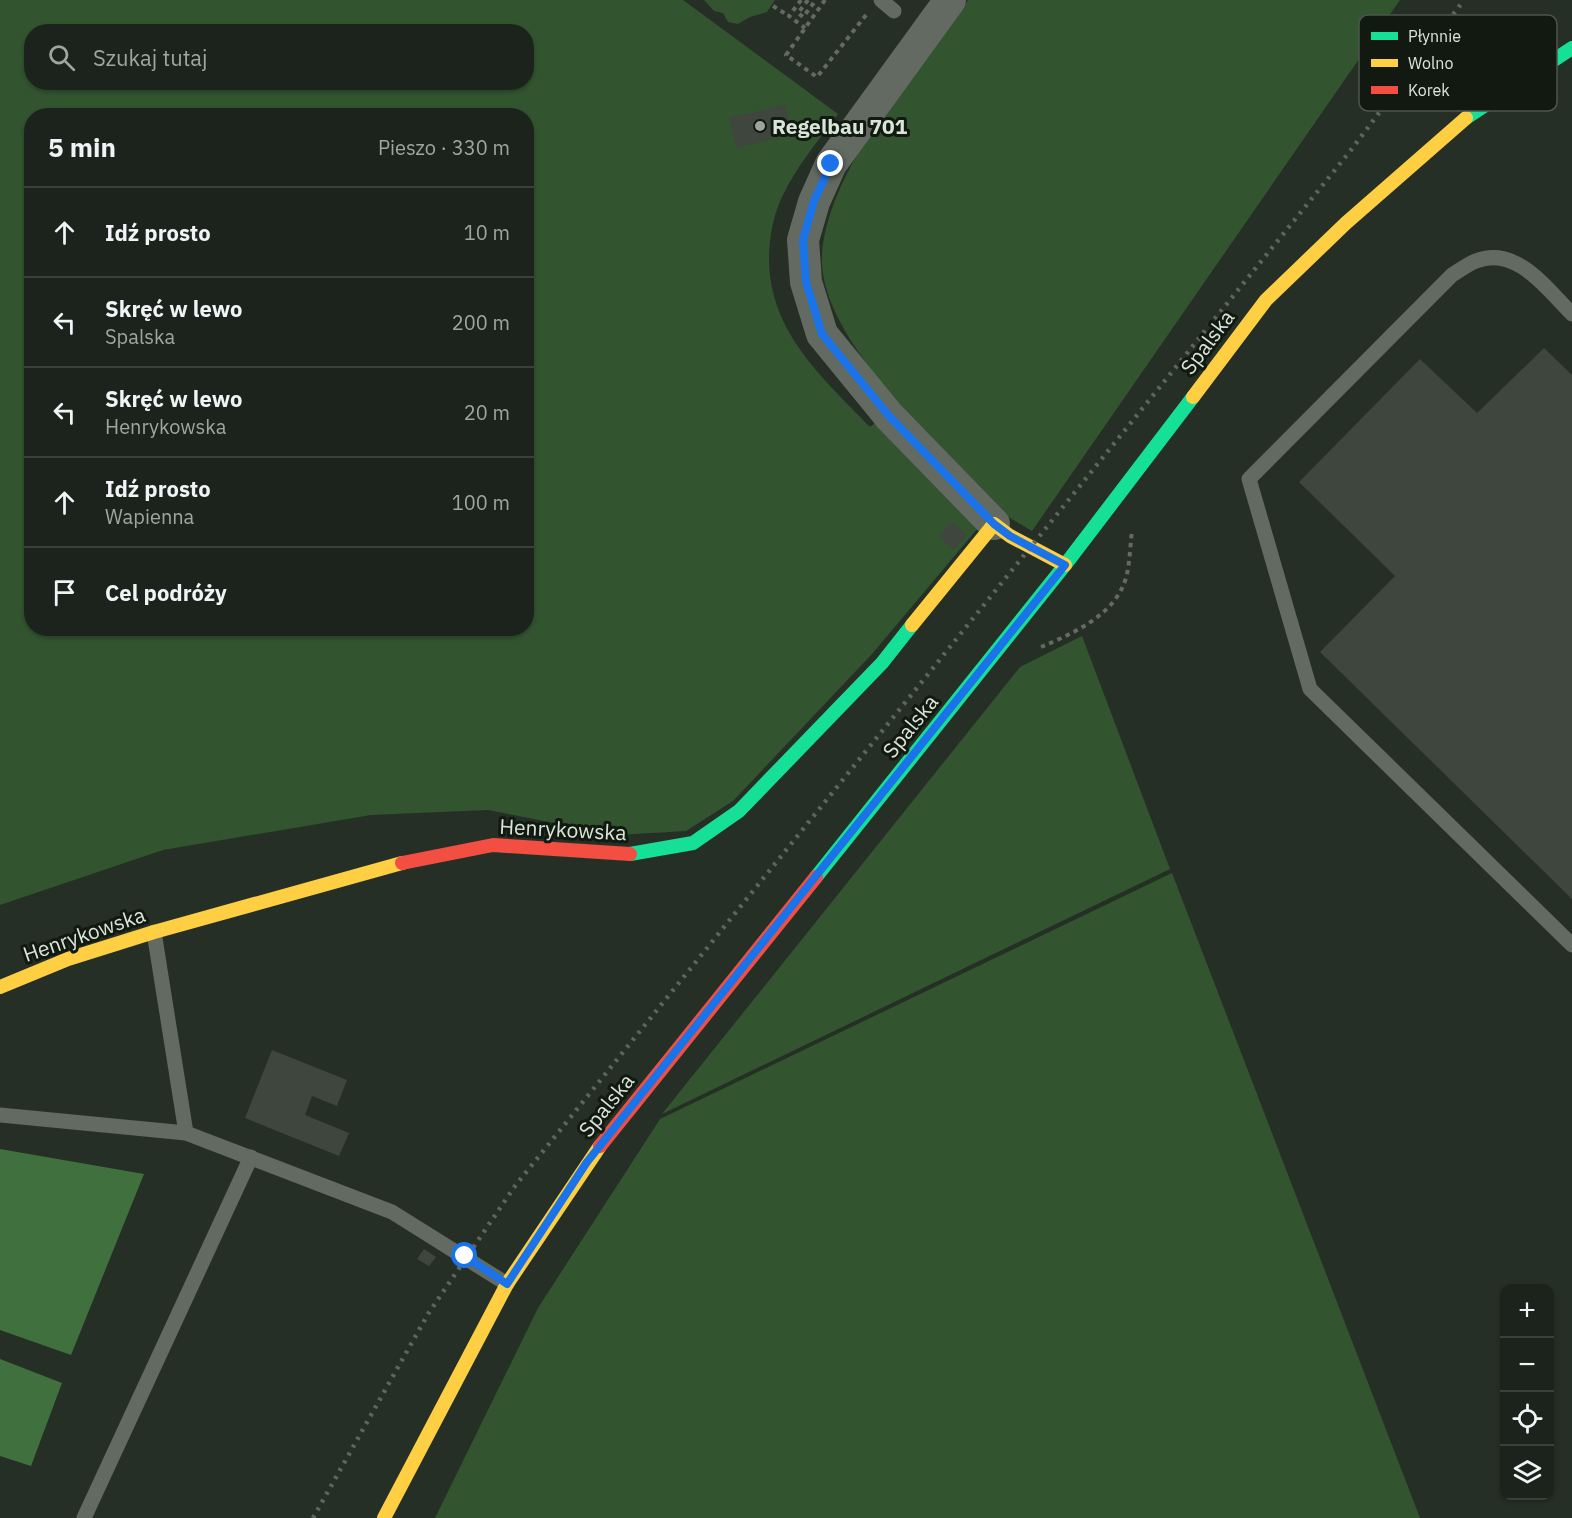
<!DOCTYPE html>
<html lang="pl">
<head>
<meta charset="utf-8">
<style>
  body { margin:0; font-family:"IBM Plex Sans",sans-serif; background:#292f29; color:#f1f3f6 }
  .controls { position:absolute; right:18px; bottom:18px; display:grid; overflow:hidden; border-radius:12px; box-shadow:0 2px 4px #0004 }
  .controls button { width:54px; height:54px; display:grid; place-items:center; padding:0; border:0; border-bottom:2px solid #3a403b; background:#1c231c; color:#f1f3f6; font:30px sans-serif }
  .stop { position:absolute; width:18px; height:18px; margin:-14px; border:4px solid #1a73e8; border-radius:50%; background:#fff }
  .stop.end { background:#1a73e8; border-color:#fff; box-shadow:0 2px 6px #0008 }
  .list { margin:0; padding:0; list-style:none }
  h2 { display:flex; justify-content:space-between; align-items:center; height:78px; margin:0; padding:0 24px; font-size:26px }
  h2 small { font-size:20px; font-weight:400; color:#a0a4a3 }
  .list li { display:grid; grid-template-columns:39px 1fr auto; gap:18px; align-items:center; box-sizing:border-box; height:90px; padding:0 24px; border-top:2px solid #3a403b }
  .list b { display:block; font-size:22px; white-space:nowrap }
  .list p { margin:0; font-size:20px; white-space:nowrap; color:#a0a4a3 }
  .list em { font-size:20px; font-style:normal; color:#a0a4a3 }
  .icon { flex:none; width:33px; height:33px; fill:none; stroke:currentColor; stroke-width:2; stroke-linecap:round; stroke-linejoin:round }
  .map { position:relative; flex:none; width:1572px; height:1518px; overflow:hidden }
  .search { position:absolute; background:#1c231c; box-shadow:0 2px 4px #0004; left:24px; top:24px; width:510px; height:66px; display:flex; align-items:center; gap:15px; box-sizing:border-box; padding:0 21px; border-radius:24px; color:#a0a4a3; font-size:22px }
  .panel { position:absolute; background:#1c231c; box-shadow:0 2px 4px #0004; left:24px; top:108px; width:510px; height:528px; border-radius:24px }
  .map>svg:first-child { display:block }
</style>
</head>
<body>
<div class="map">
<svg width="1572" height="1518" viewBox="0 0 1572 1518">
  <rect width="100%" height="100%" fill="#262f25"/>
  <g fill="#32542f" fill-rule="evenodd">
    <path d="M0 0H683L838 114C818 141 796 167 782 197 773 216 769 239 769 260 770 333 823 378 870 427L875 423 978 528 872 654 733 801 686 831 617 835 488 810 371 815 163 850 0 905ZM32 32H526V82H32ZM32 116H526V628H32Z"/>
    <polygon points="704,0 775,0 767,12 750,17 738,24 728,22 723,13 714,11"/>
    <path d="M968 0H1400L1032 531 1005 515C950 457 828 348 822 266 820 230 839 186 857 155 867 135 883 117 896 99 920 66 944 33 968 0Z"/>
    <polygon points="1082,636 1170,869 662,1114 1020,667"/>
    <polygon points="1172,873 1420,1518 435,1518 538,1308 660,1119"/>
  </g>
  <g fill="#3f703d">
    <polygon points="0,1149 144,1174 71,1355 0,1330"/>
    <polygon points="0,1359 62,1383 31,1466 0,1456"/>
  </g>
  <g fill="#3e463d">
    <polygon points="785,105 792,134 736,148 729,118"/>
    <polygon points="1544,348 1572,375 1572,899 1320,652 1395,576 1299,482 1420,359 1477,413"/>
    <polygon points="952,522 967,535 954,550 939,537"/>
    <polygon points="272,1050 347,1080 337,1106 312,1096 305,1115 349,1133 339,1156 245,1118"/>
    <polygon points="424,1249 436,1257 429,1266 417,1259"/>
  </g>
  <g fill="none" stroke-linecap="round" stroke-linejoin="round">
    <g stroke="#626a61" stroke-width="4" stroke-dasharray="4.5 4.5" stroke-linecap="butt">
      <polyline points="801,0 789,16 805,28"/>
      <polyline points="808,0 798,13 803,17 816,0"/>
      <polyline points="825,0 786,55 817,77 866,15"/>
      <polyline points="773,6 789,16"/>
      <path d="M1041 647C1074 633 1115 615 1126 578 1130 563 1130 546 1132 531"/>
    </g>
    <g stroke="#626a61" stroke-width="15">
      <polyline points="881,0 894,11"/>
      <path d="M1572 314C1547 289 1516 245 1476 261 1468 264 1460 270 1452 275L1249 479 1310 689 1572 945"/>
      <polyline points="154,932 186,1133"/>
      <polyline points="0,1115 186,1133 392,1212 507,1284"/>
      <polyline points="84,1518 251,1157"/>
    </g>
    <polyline stroke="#626a61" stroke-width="32" points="950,0 831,164 814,202 803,240 806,282 822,334 889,416 994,524"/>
    <g stroke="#16e098" stroke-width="14">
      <polyline points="1466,118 1572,48"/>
      <polyline points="630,854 693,843 739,811 882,663 912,625"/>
      <polyline points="816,877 1065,565 1193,397"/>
    </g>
    <g stroke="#ffcf43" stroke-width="14">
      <polyline points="1193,397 1266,300 1346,223 1466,118"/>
      <polyline points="912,625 994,524 1010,536 1065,565"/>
      <polyline points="0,987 68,959 154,932 402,863"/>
      <polyline points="384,1518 507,1284 600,1146"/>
    </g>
    <g stroke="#f24e42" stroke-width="14">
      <polyline points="402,863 493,845 630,854"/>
      <polyline points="600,1146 816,877"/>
    </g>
    <polyline stroke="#5d665c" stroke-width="4.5" stroke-dasharray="3 6" stroke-linecap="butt" points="313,1518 428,1314 515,1186 1351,150 1464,0"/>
  </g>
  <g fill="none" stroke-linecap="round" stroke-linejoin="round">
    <polyline stroke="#1a73e8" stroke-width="8" points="465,1256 507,1284 587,1162 1065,565 1010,536 994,524 889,416 822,334 806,282 803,240 814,201 831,164"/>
  </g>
  <circle fill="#9ba59a" stroke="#111910" stroke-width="2" cx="760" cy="126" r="6"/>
  <g text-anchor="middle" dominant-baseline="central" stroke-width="6" stroke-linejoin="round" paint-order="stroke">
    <g font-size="21" font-weight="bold" fill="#dae5d9" stroke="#111910" text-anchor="start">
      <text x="772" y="126">Regelbau 701</text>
    </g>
    <g font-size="21" fill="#dae5d9" stroke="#111910">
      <text transform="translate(1207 342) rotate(-53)">Spalska</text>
      <text transform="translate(910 726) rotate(-51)">Spalska</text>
      <text transform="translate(563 829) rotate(3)">Henrykowska</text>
      <text transform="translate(84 934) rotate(-19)">Henrykowska</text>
      <text transform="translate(606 1105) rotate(-51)">Spalska</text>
    </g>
  </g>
  <rect x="1359" y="15" width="198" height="96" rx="9" fill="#111910" stroke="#4d564c" stroke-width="1.5"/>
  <rect x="1371" y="32" width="27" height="8" fill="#16e098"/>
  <rect x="1371" y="59" width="27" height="8" fill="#ffcf43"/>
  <rect x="1371" y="86" width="27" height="8" fill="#f24e42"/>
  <g font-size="16" fill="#dae5d9">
    <text x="1408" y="42">Płynnie</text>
    <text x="1408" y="69">Wolno</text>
    <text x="1408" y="96">Korek</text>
  </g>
</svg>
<div class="controls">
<button>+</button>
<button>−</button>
<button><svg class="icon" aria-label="locate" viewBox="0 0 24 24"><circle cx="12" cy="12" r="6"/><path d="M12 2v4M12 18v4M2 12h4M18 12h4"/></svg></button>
<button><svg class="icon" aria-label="layers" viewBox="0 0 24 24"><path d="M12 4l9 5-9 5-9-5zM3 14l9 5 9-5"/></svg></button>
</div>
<div class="stop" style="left:465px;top:1256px"></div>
<div class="stop end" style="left:831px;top:164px"></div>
<div class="search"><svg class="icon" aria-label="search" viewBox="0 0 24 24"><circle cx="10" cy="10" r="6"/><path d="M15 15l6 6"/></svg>Szukaj tutaj</div>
<section class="panel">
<h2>5 min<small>Pieszo · 330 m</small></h2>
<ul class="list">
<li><svg class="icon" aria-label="ahead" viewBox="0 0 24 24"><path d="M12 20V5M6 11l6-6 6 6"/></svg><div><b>Idź prosto</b></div><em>10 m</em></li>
<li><svg class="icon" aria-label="left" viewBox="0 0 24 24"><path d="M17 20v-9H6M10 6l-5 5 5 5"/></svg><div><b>Skręć w lewo</b><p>Spalska</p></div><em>200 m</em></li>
<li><svg class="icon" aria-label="left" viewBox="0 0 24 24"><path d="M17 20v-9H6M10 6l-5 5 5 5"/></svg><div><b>Skręć w lewo</b><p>Henrykowska</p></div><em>20 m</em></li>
<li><svg class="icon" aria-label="ahead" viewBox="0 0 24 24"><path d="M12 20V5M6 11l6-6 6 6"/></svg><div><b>Idź prosto</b><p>Wapienna</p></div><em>100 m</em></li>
<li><svg class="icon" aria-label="arrive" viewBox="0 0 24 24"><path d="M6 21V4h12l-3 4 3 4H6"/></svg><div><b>Cel podróży</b></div></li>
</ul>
</section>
</div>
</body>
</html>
